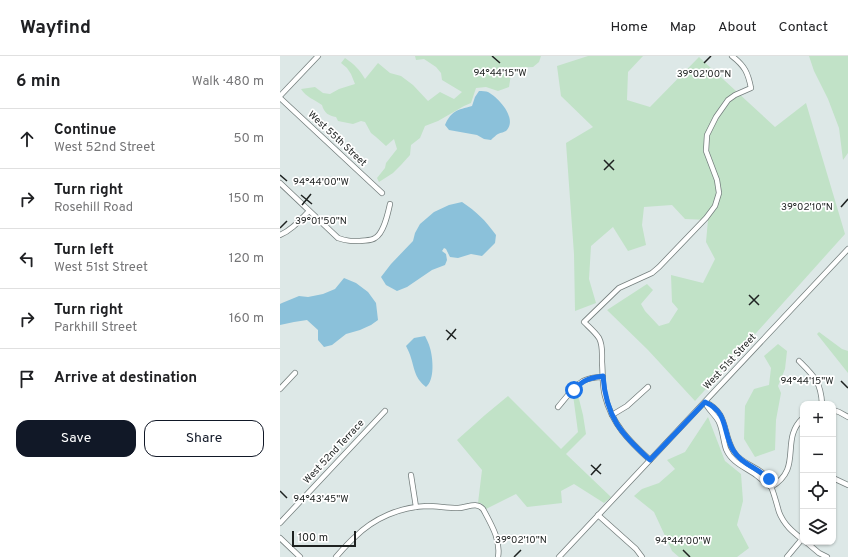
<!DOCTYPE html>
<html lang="en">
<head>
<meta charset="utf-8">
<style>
  body { margin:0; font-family:Overpass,sans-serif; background:#f2f2f2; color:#202124 }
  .controls { position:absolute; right:12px; bottom:12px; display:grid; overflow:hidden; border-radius:8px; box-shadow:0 1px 3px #0004 }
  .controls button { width:36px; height:36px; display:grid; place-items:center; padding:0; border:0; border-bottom:1px solid #e0e0e0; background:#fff; color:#202124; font:20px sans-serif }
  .scale { position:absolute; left:12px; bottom:10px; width:64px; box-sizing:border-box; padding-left:4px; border:2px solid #1e2221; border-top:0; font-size:11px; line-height:14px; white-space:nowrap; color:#1e2221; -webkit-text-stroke:3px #fff; paint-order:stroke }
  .stop { position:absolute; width:12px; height:12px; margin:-9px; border:3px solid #1a73e8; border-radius:50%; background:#fff }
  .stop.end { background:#1a73e8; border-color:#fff; box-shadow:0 1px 4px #0008 }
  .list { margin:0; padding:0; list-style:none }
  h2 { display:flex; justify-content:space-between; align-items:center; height:52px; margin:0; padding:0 16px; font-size:17px }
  h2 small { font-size:13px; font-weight:400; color:#757577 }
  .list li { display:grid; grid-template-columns:26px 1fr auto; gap:12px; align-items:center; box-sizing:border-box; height:60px; padding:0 16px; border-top:1px solid #e0e0e0 }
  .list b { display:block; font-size:15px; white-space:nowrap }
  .list p { margin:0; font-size:13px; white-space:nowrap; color:#757577 }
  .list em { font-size:13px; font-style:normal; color:#757577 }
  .actions { display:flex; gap:8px; padding:12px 16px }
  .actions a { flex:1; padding:9px 0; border:1px solid #111827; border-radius:12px; text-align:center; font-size:14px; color:#111827 }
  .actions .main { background:#111827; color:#fff }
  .icon { flex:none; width:22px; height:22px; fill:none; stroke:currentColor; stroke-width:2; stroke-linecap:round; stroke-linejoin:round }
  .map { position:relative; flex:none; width:568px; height:501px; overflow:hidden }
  header { display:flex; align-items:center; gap:24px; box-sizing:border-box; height:56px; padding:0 20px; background:#fff; border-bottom:1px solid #e0e0e0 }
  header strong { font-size:19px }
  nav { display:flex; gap:22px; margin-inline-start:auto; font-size:14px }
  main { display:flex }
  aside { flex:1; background:#fff }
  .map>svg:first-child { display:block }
</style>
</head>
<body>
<header>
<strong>Wayfind</strong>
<nav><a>Home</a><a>Map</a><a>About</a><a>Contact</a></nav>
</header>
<main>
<aside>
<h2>6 min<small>Walk · 480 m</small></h2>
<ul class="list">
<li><svg class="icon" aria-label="ahead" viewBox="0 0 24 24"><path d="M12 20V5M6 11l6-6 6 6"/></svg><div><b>Continue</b><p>West 52nd Street</p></div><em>50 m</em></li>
<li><svg class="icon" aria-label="right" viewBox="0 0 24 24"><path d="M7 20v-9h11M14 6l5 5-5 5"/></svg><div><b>Turn right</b><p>Rosehill Road</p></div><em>150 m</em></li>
<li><svg class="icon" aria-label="left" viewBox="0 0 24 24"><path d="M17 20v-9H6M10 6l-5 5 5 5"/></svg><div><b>Turn left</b><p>West 51st Street</p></div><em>120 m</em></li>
<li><svg class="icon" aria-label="right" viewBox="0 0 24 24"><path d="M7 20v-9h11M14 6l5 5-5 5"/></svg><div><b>Turn right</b><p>Parkhill Street</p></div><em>160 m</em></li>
<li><svg class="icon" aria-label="arrive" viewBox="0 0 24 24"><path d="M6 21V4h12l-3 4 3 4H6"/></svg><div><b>Arrive at destination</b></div></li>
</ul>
<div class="actions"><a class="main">Save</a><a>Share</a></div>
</aside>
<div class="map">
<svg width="568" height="501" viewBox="0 0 568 501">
  <rect width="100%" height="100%" fill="#dde8e7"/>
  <g fill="#c1e2c7">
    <path d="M135 0H261L259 6 253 11 232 12 229 31 218 35 206 31 196 32 191 47 184 50 158 65 145 70 140 82 131 89 130 99 121 109 113 117 99 126 97 122 105 112 106 107 117 93 114 83 106 90 96 81 91 77 85 66 81 65 73 68 58 65 56 61C49 60 44 57 42 49 35 44 26 41 21 33L35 31 43 37 50 38 59 33 75 28 71 18 67 12 61 7 65 2C75 9 79 13 85 23L98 7 110 17 121 20 133 29 148 45 160 36 174 43 182 36 162 24 161 17 156 11 144 3 136 4Z"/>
    <polygon points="308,0 363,0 348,16 347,44 370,51 419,1 495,71 526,47 565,178 415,345 368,294 327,254 367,228 373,234 361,248 365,255 379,270 389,267 398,253 392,246 391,219 423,227 435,203 426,186 428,164 405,163 392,149 364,151 362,169 366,189 348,195 333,171 311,190 309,223 316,247 295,255 294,198 286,87 313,71 281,40 277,10"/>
    <polygon points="529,0 568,0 568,97 563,104 559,72 548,43 534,15"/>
    <polygon points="539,276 562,293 568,295 568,317 537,278"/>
    <polygon points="498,288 507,295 505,313 498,330 501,337 496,364 495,394 475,401 464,383 465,350 474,333 489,329 491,312 484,300"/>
    <polygon points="297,335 303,359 306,378 286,398 331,441 324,447 294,428 281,435 282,447 247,451 236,438 206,453 201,447 198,447 202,414 177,384 205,359 228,340 281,393 298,376 293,339"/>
    <polygon points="428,361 445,405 461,418 463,445 457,469 469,492 457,501 399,501 392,495 374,456 354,440 362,433 379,427 395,413 387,404 405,396"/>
  </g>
  <g fill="#8bc1da">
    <path d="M199 35C202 35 206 35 208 36 219 42 237 62 227 74 224 77 221 76 218 78 216 79 213 82 211 84L204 83 197 79 169 74 165 69C171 55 177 54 192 50L195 41Z"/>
    <path d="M182 146C197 156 205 164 216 179L215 187 202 200 191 198 178 202 170 201 166 193 164 192 162 195 166 198 167 204 165 209 152 214 127 231 117 235 106 229 101 221 111 208 133 185 135 177 140 168 154 156 169 149Z"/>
    <polygon points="64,222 76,227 88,236 96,247 98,264 91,269 80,274 66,278 52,289 44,291 38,284 38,274 27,264 14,266 0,269 0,248 2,247 19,240 28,241 43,238 55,233"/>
    <path d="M145 280C147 284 149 288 150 292 153 302 155 324 146 331 135 322 135 315 131 302 130 298 128 294 126 290L134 282Z"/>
  </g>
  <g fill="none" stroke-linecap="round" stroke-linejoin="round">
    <g stroke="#757f7e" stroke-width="6">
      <g id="minor">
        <polyline points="0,40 38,0"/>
        <polyline points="0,42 102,137"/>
        <path d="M0 127 58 182C67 185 70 185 80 185 85 184 91 185 95 182 104 177 108 157 110 148"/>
        <path d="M0 179C12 174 20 164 29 155"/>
        <path d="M519 305C534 320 541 326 542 348"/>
        <polyline points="0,333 15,317"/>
        <path d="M425 346C449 357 442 377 454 396 462 409 480 411 488 422 490 425 491 430 492 433 495 441 497 449 499 456 504 469 513 476 523 484"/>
        <path d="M425 346C428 354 435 358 439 366 443 375 443 384 446 393 452 407 465 411 476 419 481 423 486 427 491 431"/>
        <path d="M278 351C285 343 293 331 303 325 309 322 316 321 323 321"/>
        <polyline points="553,354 559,356 568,361"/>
        <polyline points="332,359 347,350 368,331"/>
        <path d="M370 404C349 385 332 368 325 340 322 329 323 317 322 306 322 298 323 289 319 282 315 276 309 271 304 266L339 232 372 217 379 211 426 162 435 150 439 137 437 124 426 95 427 79 436 61 448 44 455 39 471 32C468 17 465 10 452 0"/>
        <polyline points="131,419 136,451"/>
        <polyline points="553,422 568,429"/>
        <path d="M491 431C524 412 499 384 523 362"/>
        <polyline points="318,459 356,493 362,501"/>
        <polyline points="0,467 105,355"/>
        <polyline points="0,482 20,501"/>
        <polyline points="526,486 539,497 547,501"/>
        <path d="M56 501C62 494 68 487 75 481 94 462 120 451 147 450 157 450 167 452 178 452 187 452 196 445 203 453 211 468 221 484 218 501"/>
        <polyline points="279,501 568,193"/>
        <polyline points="507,501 522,483"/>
      </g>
    </g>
    <use href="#minor" stroke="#fff" stroke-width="4.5"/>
  </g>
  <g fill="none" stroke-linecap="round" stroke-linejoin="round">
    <path stroke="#1a73e8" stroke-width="5" d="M294 334C303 324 309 322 323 320 326 361 341 378 370 404L425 346C449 357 442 375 453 394 461 408 478 412 489 423"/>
  </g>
  <path fill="none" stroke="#1e2221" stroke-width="1.5" d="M212 0 220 7M424 7 431 0M324 104 334 114M324 114 334 104M0 119 7 125M21 139 32 148M22 149 31 138M561 151 568 143M0 172 7 165M469 239 479 249M469 249 479 239M166 274 176 283M167 284 176 273M561 325 568 332M311 409 321 418M311 419 321 408M0 435 7 442M403 494 410 501M234 501 241 494"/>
  <g text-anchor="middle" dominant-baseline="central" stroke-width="3.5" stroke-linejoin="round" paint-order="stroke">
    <g font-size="10" fill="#1e2221" stroke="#fff">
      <text transform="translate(57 83) rotate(43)">West 55th Street</text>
      <text transform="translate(450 306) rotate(-47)">West 51st Street</text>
      <text transform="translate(54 396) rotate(-47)">West 52nd Terrace</text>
    </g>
  </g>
  <g font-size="10" text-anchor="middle" fill="#1e2221" stroke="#fff" stroke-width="3.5" stroke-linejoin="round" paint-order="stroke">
    <text x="220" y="20">94°44'15"W</text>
    <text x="424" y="21">39°02'00"N</text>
    <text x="41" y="129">94°44'00"W</text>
    <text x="527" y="154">39°02'10"N</text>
    <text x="41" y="168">39°01'50"N</text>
    <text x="527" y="328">94°44'15"W</text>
    <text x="41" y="446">94°43'45"W</text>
    <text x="241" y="487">39°02'10"N</text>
    <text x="403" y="488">94°44'00"W</text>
  </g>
</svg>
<div class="controls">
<button>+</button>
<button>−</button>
<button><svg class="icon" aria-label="locate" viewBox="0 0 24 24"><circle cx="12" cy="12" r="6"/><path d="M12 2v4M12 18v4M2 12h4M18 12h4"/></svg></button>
<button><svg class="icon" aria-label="layers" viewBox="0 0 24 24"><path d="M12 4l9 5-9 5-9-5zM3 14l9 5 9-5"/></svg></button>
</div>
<div class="scale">100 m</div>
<div class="stop" style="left:294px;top:334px"></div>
<div class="stop end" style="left:489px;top:423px"></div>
</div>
</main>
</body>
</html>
